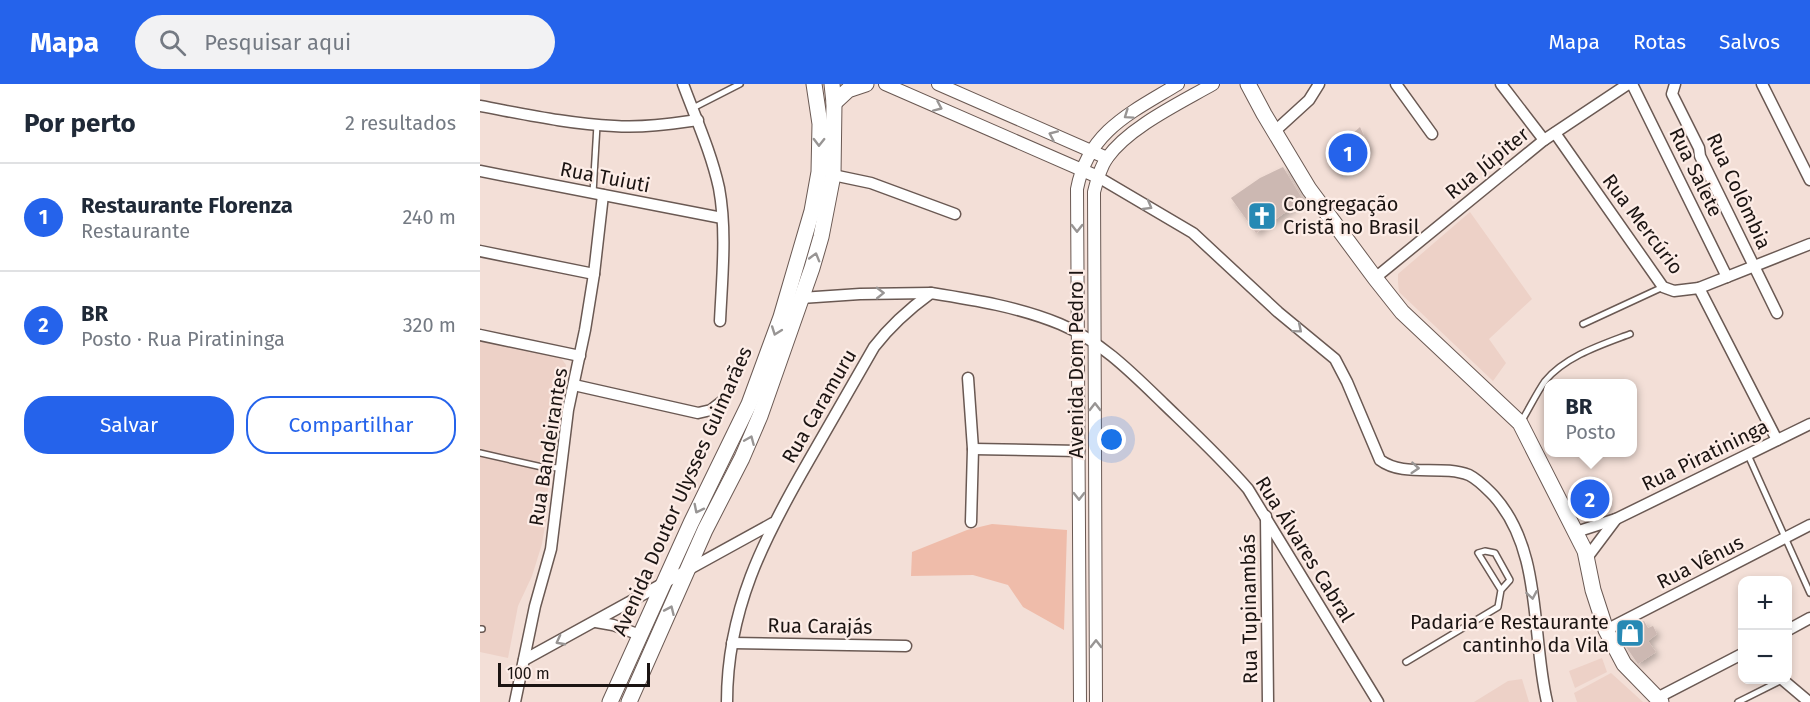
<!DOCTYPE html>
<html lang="pt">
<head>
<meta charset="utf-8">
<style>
  body { margin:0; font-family:"Fira Sans",sans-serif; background:#f2f2f3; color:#1f2937 }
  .controls { position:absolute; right:18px; bottom:18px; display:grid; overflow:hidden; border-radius:12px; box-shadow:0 3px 9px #0003 }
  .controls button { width:54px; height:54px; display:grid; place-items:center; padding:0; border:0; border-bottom:2px solid #e0e1e3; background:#fff; color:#1f2937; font:30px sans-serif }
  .scale { position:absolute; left:18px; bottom:15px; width:152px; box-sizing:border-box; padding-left:6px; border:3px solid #1b1412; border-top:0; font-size:16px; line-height:21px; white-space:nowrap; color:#1b1412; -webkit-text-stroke:4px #fdede7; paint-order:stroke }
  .you { position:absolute; left:632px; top:356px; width:21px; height:21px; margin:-15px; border:4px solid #fff; border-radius:50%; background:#1a73e8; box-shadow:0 0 0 9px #1a73e833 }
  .badge { display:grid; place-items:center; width:39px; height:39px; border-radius:50%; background:#2563eb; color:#fff; font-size:20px; font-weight:700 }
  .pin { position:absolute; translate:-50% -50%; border:3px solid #fff; box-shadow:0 2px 6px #0006 }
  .popup { position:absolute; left:1064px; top:295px; width:93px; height:78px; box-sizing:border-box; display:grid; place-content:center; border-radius:12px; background:#fff; filter:drop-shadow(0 2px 4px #0005); font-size:20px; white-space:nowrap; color:#747a83 }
  .popup b { font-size:22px; color:#1f2937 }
  .popup::after { content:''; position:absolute; left:50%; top:100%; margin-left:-12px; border:12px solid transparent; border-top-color:#fff }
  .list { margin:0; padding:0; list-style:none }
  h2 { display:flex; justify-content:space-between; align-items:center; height:78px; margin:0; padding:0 24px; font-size:26px }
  h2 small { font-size:20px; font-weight:400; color:#747a83 }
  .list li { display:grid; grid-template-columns:39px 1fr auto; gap:18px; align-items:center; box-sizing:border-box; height:108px; padding:0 24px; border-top:2px solid #e0e1e3 }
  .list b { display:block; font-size:22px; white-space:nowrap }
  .list p { margin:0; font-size:20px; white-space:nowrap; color:#747a83 }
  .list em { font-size:20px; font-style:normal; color:#747a83 }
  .actions { display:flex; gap:12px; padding:18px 24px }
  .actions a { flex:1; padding:14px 0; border:2px solid #2563eb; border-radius:24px; text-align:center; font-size:21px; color:#2563eb }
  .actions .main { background:#2563eb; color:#fff }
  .icon { flex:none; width:33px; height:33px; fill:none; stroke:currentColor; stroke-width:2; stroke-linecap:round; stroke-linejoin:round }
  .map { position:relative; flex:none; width:1330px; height:618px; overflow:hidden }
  header { display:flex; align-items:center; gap:36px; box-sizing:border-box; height:84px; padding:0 30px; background:#2563eb; color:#fff }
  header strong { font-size:28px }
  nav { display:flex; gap:33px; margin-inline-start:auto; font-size:21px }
  .search { width:420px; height:54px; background:#f2f2f3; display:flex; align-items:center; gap:15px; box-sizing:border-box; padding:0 21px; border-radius:33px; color:#747a83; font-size:22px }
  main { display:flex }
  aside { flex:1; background:#fff }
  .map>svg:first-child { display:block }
</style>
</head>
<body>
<header>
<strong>Mapa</strong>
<div class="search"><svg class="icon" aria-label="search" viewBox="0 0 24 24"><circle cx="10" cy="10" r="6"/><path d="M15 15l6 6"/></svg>Pesquisar aqui</div>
<nav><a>Mapa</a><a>Rotas</a><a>Salvos</a></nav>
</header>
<main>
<aside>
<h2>Por perto<small>2 resultados</small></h2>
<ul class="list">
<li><span class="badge">1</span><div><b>Restaurante Florenza</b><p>Restaurante</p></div><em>240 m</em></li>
<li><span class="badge">2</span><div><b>BR</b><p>Posto · Rua Piratininga</p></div><em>320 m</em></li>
</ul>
<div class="actions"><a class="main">Salvar</a><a>Compartilhar</a></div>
</aside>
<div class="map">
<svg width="1330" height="618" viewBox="0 0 1330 618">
  <defs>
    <filter id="shadow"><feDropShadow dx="3.5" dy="3.5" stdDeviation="3" flood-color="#0004"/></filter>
  </defs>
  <rect width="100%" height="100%" fill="#f3dfd7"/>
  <g fill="#edd1c7">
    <polygon points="990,128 1052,215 1009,255 1026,279 1013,297 919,208 918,199 918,190"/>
    <polygon points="0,257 79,271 86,281 69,387 66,435 62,460 52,492 38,522 28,574 0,568"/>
    <polygon points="1122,574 1127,588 1095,604 1089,587"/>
    <polygon points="1131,589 1163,618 1097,618 1094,609"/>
    <polygon points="1042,595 1049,618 994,618 1028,597"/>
  </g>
  <polygon fill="#efbcaa" points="512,440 587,446 584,546 543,523 528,501 493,491 431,492 432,468 487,446"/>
  <g fill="#ccb8b2" filter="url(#shadow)">
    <polygon points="880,43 890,65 859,90 846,73"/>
    <polygon points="803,83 823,116 776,149 751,114 780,94"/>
    <polygon points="1114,397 1128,422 1106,434 1093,408"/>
    <polygon points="1164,537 1168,544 1173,542 1177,550 1168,557 1176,568 1158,580 1142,557 1146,545"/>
  </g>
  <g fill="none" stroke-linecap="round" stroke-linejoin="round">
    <g stroke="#6a5953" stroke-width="8">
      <g id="service">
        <polyline points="213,24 260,0"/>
        <polyline points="113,109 117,41"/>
        <polyline points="1103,240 1183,203"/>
        <path d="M1041 338C1049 325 1056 310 1065 297 1086 272 1121 261 1150 250"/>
        <polyline points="0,369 62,383 81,384"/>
        <polyline points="1268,371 1330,509"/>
        <polyline points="0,545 2,545"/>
        <polyline points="926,578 1018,523 1021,506 998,469 1005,467 1015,469 1030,496 1021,506"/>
        <polyline points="1258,618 1302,596"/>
      </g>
    </g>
    <g stroke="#6a5953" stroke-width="13">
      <g id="minor">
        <path d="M203 0C216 35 231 68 239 104 247 147 242 194 240 237"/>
        <polyline points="916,0 952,50"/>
        <polyline points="1021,0 1064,56"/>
        <polyline points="1152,0 1247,193"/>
        <polyline points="1195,0 1192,10 1219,64 1220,72 1297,229"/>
        <polyline points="1282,0 1330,96"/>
        <path d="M0 22C44 30 89 40 134 42 163 44 190 40 218 36"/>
        <polyline points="795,47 829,16 839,0"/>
        <polyline points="1075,49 1183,203 1194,207 1219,204 1297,356"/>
        <polyline points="0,87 242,134"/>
        <polyline points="353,91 391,99 475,130"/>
        <path d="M618 93 713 149 798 228 855 275 867 298 900 376C924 394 961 380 989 391 999 396 1006 404 1014 412 1063 467 1051 550 1067 618"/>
        <polyline points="0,167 114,190"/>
        <polyline points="895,194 1064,56 1148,0"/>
        <polyline points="1219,204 1330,160"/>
        <polyline points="321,214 380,210 451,209"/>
        <polyline points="0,251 100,272"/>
        <polyline points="488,294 493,365 491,438"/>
        <polyline points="94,301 218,329 231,326 244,316"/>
        <polyline points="493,365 599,367"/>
        <polyline points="786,432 788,618"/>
        <polyline points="1096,448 1136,435 1330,340"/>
        <polyline points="1106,475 1136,435"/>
        <polyline points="116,538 133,541 160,551"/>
        <polyline points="1126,546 1330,441"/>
        <polyline points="1308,546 1330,534"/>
        <polyline points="252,559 426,562"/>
        <polyline points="44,576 293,439"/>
        <polyline points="1303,596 1329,618"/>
        <polyline points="1177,614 1262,570"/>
        <polyline points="35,618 55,522 71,465 88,326 105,246 114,190 123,111"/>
        <path d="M247 618C247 526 283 456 328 378 350 340 372 301 394 263 411 241 429 225 451 209 495 216 539 223 580 240 621 257 653 290 684 320 713 348 742 375 768 405L898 618"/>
      </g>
    </g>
    <g stroke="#6a5953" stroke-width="14">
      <g id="tertiary">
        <polyline points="405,0 618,93"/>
        <polyline points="458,0 627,74"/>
        <path d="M600 618 597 105C608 47 652 28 698 0"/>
        <path d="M616 618 614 108C617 96 620 84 627 74 649 43 700 19 733 0"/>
      </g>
    </g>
    <g stroke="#6a5953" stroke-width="17">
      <g id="secondary">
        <polyline points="768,0 784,30 829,105 895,194 922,228 1040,339 1105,467 1113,506 1126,546 1144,580 1181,618"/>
        <polyline points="354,19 368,6 386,0"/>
        <polyline points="130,618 211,439 269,320 301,233 332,127 339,88 340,40 334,0"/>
        <polyline points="149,618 225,446 262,374 280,332 332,184 341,153 353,91 354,19 352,0"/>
      </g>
    </g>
    <use href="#service" stroke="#fff" stroke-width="5"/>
    <use href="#minor" stroke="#fff" stroke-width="10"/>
    <use href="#tertiary" stroke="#fff" stroke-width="12"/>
    <use href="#secondary" stroke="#fff" stroke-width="15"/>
  </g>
  <defs><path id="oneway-chevron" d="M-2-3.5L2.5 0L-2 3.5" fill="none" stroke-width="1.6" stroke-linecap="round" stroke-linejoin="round" transform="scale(1.5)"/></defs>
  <g stroke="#989594">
    <use href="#oneway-chevron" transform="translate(458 23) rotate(24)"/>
    <use href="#oneway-chevron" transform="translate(648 31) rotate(145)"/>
    <use href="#oneway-chevron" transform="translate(573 51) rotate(-156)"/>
    <use href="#oneway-chevron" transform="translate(339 58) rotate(91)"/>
    <use href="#oneway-chevron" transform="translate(668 122) rotate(30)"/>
    <use href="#oneway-chevron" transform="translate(597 144) rotate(90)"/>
    <use href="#oneway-chevron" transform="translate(335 173) rotate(-74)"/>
    <use href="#oneway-chevron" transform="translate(400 209) rotate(-1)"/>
    <use href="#oneway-chevron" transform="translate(818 245) rotate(40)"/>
    <use href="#oneway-chevron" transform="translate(296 247) rotate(110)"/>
    <use href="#oneway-chevron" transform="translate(615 323) rotate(-90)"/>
    <use href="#oneway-chevron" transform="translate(270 356) rotate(-67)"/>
    <use href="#oneway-chevron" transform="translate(935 384) rotate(4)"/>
    <use href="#oneway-chevron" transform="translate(599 412) rotate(90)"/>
    <use href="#oneway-chevron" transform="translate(218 425) rotate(117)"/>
    <use href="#oneway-chevron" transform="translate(1052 511) rotate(80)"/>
    <use href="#oneway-chevron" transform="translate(190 526) rotate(-66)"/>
    <use href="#oneway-chevron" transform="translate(80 557) rotate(152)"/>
    <use href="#oneway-chevron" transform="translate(616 560) rotate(-90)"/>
  </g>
  <defs>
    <g id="church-square" transform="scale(1.5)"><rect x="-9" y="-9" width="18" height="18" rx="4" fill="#2789b4" stroke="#fdede7"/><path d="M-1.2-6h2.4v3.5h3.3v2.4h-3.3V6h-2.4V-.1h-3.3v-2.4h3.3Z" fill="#fff"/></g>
    <g id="shop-square" transform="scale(1.5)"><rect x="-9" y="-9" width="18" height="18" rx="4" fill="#2789b4" stroke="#fdede7"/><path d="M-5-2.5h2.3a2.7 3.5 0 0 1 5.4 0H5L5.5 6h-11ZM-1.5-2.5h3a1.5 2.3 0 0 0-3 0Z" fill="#fff"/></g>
  </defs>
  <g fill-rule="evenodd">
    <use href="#church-square" x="782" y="132"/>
    <use href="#shop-square" x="1150" y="549"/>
  </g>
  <g text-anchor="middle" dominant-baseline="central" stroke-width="4.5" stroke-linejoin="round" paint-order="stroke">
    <g font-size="20" fill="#1b1412" stroke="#fdede7">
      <text transform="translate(1007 79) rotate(-39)">Rua Júpiter</text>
      <text transform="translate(1216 88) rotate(64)">Rua Salete</text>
      <text transform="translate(125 93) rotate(11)">Rua Tuiuti</text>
      <text transform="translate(1259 107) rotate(65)">Rua Colômbia</text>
      <text transform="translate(1163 140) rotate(53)">Rua Mercúrio</text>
      <text transform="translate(596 280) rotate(-90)">Avenida Dom Pedro I</text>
      <text transform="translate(339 322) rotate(-60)">Rua Caramuru</text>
      <text transform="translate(68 363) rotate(-81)">Rua Bandeirantes</text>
      <text transform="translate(1225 371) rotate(-26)">Rua Piratininga</text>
      <text transform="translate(202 407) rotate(-66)">Avenida Doutor Ulysses Guimarães</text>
      <text transform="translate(825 465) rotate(58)">Rua Álvares Cabral</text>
      <text transform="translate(1220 478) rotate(-27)">Rua Vênus</text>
      <text transform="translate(769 525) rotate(-91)">Rua Tupinambás</text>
      <text transform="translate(340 542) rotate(1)">Rua Carajás</text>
    </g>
    <g font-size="20" fill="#1b1412" stroke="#fdede7" text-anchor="start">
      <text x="803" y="120">Congregação<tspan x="803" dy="23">Cristã no Brasil</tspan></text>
      <text x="1129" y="538" text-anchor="end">Padaria e Restaurante<tspan x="1129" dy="23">cantinho da Vila</tspan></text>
    </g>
  </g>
</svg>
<div class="controls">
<button>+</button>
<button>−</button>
</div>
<div class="scale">100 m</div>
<div class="you"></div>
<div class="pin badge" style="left:868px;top:69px">1</div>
<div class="pin badge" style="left:1110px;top:415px">2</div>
<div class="popup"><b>BR</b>Posto</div>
</div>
</main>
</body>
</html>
